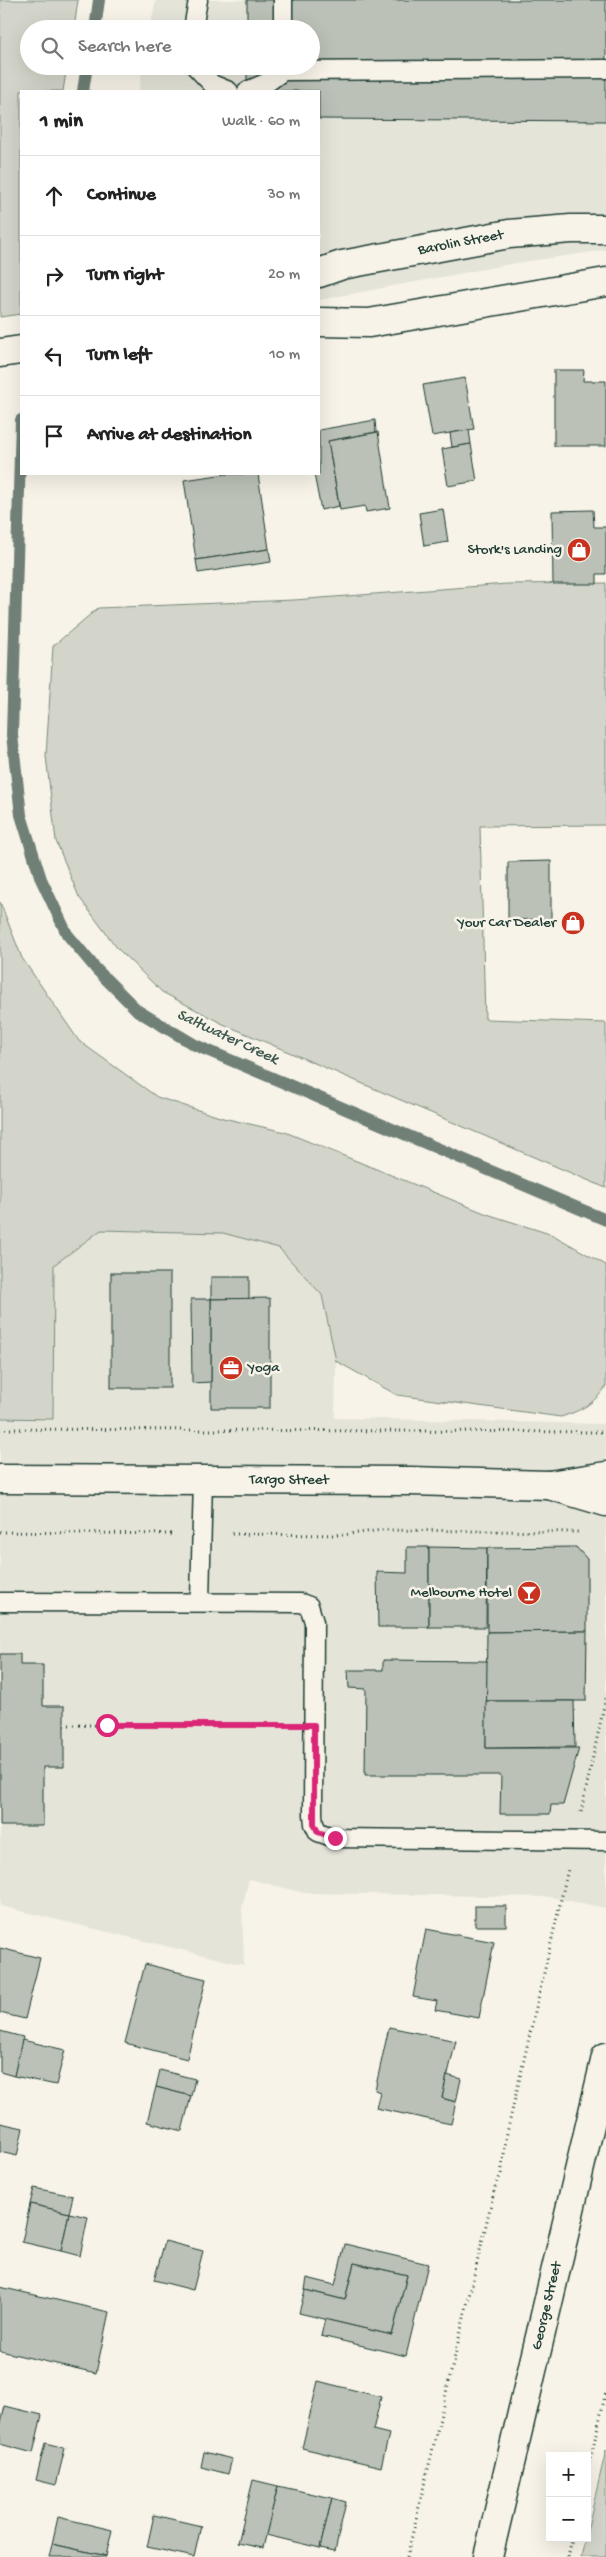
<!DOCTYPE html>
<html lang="en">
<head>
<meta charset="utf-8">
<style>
  body { margin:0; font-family:"Gochi Hand",sans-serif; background:#f6f6f6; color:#222 }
  .controls { position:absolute; right:15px; bottom:15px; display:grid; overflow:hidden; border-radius:0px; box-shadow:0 5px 20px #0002 }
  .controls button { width:45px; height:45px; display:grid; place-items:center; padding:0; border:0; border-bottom:1px solid #e0e0e0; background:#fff; color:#222; font:25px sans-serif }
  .stop { position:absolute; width:15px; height:15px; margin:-11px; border:4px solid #db2777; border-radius:50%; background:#fff }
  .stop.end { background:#db2777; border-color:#fff; box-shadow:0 1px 5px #0008 }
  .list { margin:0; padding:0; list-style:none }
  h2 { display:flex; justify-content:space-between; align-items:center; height:65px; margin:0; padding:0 20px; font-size:21px }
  h2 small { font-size:16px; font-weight:400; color:#767676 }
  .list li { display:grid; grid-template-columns:32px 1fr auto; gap:15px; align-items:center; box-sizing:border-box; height:80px; padding:0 20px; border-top:1px solid #e0e0e0 }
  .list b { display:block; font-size:19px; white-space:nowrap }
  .list em { font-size:16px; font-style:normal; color:#767676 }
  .icon { flex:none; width:28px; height:28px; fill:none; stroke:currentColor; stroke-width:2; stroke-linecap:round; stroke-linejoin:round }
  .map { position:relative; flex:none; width:606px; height:2557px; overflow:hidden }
  .search { position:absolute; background:#fff; box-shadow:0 5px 20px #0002; left:20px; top:20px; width:300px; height:55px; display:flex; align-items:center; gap:12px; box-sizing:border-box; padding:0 18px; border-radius:28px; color:#767676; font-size:19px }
  .panel { position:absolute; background:#fff; box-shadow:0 5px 20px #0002; left:20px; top:90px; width:300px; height:385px; border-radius:0px }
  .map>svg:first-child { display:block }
</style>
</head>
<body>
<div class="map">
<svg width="606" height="2557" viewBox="0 0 606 2557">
  <rect width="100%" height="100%" fill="#f7f3e8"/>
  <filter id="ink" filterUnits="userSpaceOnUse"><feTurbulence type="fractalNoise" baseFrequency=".02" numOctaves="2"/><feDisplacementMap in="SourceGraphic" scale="10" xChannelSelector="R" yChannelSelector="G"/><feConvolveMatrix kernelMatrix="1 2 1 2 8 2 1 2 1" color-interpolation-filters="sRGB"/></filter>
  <g filter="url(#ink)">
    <g fill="#e5e4d9">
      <polygon points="156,0 606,0 606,250 516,263 319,300 319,91 139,91 143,66 311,66 311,29 150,29"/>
      <polygon points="101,1230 223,1233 279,1248 322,1295 336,1361 335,1418 606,1424 606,1908 549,1897 304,1893 249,1879 242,1907 244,1965 0,1906 0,1418 53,1419 54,1265"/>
    </g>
    <g fill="#d3d5ca" stroke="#79897f">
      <polygon points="0,0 78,0 74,29 29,29 29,66 67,66 63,91 21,91 21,314 0,317"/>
      <polygon points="606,583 606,825 480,826 485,1019 606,1023 606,1188 221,1023 162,992 117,948 79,897 56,841 46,756 53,646 98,608 294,600 507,584"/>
      <path d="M0 902 22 958 79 1041 157 1097 223 1118 285 1132 487 1214 553 1235 606 1265V1387C592 1405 582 1410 561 1417L397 1395 336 1361 322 1295 279 1248 223 1233 101 1230 54 1265 53 1419 0 1418Z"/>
      <polygon points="606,2450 606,2557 581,2557"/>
    </g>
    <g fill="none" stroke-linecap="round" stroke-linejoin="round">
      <g stroke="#6f8077" stroke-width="12">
        <polyline points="95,29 99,0"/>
        <polyline points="83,91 87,66"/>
        <polyline points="21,420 12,735 21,815 41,879 67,934 97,970 138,1011 195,1045 606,1220"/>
      </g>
    </g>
    <g fill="#bbc1b6" stroke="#1f3d34">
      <polygon points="247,0 606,0 606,121 319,119 319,91 247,91 247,66 311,66 311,29 247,29"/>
      <polygon points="554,370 584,370 583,381 606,381 606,446 554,446"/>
      <polygon points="465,378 474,429 432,436 423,385"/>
      <polygon points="375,420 376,432 328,441 339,506 321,510 314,474 319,474 319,430"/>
      <polygon points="469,430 471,444 452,447 450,433"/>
      <polygon points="378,432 390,508 366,512 365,506 340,510 328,441"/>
      <polygon points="471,444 477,481 448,486 442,449"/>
      <polygon points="226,474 258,474 269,549 196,560 184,480"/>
      <polygon points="443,509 448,542 424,546 419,513"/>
      <polygon points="593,510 594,527 606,527 606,574 597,574 597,584 553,584 552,511"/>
      <polygon points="269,549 271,562 198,573 196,560"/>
      <polygon points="551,861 551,919 508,920 508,862"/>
      <rect x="111" y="1273" width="59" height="115"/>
      <rect x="211" y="1277" width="38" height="22"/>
      <polygon points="270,1298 270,1408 211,1408 211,1299"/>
      <polygon points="191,1299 211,1299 211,1382 192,1383"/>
      <polygon points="407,1547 429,1547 429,1627 378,1627 377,1572 407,1573"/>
      <polygon points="429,1547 487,1548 486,1627 429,1627"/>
      <polygon points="576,1547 587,1559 587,1631 487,1632 487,1548"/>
      <polygon points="587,1631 586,1701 486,1701 487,1632"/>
      <polygon points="0,1654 20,1654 20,1665 43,1665 43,1706 64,1706 64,1767 43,1767 43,1826 0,1826"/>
      <polygon points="383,1660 487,1661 486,1748 579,1748 563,1805 551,1805 550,1814 500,1814 501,1775 365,1775 366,1689 349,1688 348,1670 383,1670"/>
      <polygon points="486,1701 574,1701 575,1747 486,1748"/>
      <rect x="475" y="1906" width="31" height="20"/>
      <polygon points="426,1929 494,1942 479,2018 435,2010 437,2001 413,1997"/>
      <polygon points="0,1948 40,1958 25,2019 0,2013"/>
      <polygon points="145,1964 206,1979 187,2059 125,2043"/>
      <polygon points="389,2027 456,2041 442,2098 456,2102 451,2124 376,2108 380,2092 375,2090"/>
      <polygon points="0,2031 23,2037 14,2076 0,2072"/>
      <polygon points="22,2040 65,2050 56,2085 14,2076"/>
      <polygon points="160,2070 195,2079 191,2096 156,2087"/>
      <polygon points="447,2075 461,2079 456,2102 442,2098"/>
      <polygon points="156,2087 191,2096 182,2131 147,2122"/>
      <polygon points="0,2123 23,2128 17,2156 0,2152"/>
      <polygon points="34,2188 73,2196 69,2213 30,2204"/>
      <polygon points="30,2204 69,2213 61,2251 22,2242"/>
      <polygon points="69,2213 88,2217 80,2256 61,2251"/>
      <polygon points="165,2241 203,2251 193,2290 154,2280"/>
      <polygon points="345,2244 428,2264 406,2356 321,2336 325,2319 392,2335 407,2275 354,2263 345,2300 305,2290 307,2278 335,2285"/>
      <polygon points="354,2263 407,2275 392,2335 299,2313 305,2290 345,2300"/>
      <polygon points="0,2287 109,2312 96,2373 0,2351"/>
      <polygon points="318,2381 381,2397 373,2430 389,2434 381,2467 302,2448"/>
      <polygon points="5,2406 42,2415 33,2453 0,2444 0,2428"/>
      <polygon points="45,2443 65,2448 56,2485 36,2480"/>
      <polygon points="204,2452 232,2459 228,2474 201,2467"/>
      <polygon points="253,2480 278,2486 263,2548 238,2543"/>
      <polygon points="278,2486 332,2498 320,2548 266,2535"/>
      <polygon points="332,2498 346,2502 335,2551 320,2548"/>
      <polygon points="154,2515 201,2526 194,2557 147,2547"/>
      <polygon points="58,2517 112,2530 106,2556 52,2544"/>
      <polygon points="52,2544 106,2556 106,2557 49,2557"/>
    </g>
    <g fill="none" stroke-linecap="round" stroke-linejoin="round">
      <g stroke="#1f3d34" stroke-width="21">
        <g id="service">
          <polyline points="193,29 198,0"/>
          <polyline points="283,29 283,0"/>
          <polyline points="195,66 212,84 229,91"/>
          <polyline points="247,91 268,82 283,71 606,69"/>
          <polyline points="200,1601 203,1479"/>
          <polyline points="0,1602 301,1603 309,1606 314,1622 313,1814 314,1824 318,1832 335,1838 606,1841"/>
        </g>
      </g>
      <g stroke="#1f3d34" stroke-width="31">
        <g id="minor">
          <polyline points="606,1476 549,1485 606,1502"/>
          <path id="s1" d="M0 1479 411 1481 549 1485"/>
          <path id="s2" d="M488 2557 606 2057"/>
        </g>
      </g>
      <g stroke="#1f3d34" stroke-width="31">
        <g id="secondary">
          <path id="s3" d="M319 273 342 265 509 234 571 229H606"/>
          <polyline points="319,322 369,323 606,282"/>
          <polyline points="0,353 21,350"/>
        </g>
      </g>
      <g stroke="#1f3d34" stroke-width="3" stroke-dasharray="1 4" stroke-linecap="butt">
        <polyline points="0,1429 606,1432"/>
        <polyline points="0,1532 173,1534"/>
        <polyline points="232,1534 342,1535 382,1530 578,1532"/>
        <polyline points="64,1725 284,1725"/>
        <polyline points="581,1812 606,1697"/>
        <polyline points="587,2473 606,2392"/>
        <polyline points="407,2557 496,2183 501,2175 507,2133 568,1869"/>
        <polyline points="568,2557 572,2538"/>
      </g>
      <use href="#service" stroke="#f7f3e8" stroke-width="18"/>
      <use href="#minor" stroke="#f7f3e8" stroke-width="28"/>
      <use href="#secondary" stroke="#f7f3e8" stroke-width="28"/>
    </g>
  </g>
  <g fill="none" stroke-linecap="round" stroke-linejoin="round" filter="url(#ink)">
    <polyline stroke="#db2777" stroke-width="6" points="107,1725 314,1725 314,1824 318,1832 335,1838"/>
  </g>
  <defs>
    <g id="shop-disc" transform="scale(1.25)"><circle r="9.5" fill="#c8321e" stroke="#f7f3e8"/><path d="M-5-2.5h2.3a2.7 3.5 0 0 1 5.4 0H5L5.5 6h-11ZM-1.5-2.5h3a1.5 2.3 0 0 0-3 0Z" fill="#fff"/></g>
    <g id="office-disc" transform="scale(1.25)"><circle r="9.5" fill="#c8321e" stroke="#f7f3e8"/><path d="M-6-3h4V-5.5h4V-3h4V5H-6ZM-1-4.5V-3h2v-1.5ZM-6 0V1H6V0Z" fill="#fff"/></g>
    <g id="bar-disc" transform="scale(1.25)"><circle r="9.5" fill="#c8321e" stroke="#f7f3e8"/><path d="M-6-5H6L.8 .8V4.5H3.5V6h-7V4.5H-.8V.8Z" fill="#fff"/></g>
  </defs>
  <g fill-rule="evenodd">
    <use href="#shop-disc" x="579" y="550"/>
    <use href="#shop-disc" x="573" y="923"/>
    <use href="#office-disc" x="231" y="1368"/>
    <use href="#bar-disc" x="529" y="1593"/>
  </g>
  <g text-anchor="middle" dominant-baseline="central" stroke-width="5" stroke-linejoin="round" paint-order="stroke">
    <g font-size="15" fill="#1f3d34" stroke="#f7f3e8">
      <text stroke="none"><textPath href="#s3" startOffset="145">Barolin Street</textPath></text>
      <text stroke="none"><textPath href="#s1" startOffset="289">Targo Street</textPath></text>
      <text stroke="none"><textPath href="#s2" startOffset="258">George Street</textPath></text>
    </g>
    <g font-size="15" fill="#1f3d34" stroke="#f7f3e8" text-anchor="end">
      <text x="562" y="550">Stork's Landing</text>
      <text x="556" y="923">Your Car Dealer</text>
      <text x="248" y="1368" text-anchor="start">Yoga</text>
      <text x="512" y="1593">Melbourne Hotel</text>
    </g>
    <g font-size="16" font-style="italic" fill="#405950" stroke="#f7f3e8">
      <text transform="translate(227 1038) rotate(25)">Saltwater Creek</text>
    </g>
  </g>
</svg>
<div class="controls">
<button>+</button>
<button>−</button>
</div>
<div class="stop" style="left:107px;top:1725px"></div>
<div class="stop end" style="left:335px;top:1838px"></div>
<div class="search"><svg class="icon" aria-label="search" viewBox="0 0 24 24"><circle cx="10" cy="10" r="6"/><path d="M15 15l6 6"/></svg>Search here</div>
<section class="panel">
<h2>1 min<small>Walk · 60 m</small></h2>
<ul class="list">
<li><svg class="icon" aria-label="ahead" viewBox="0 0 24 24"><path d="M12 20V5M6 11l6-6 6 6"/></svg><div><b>Continue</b></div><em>30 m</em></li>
<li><svg class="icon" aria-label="right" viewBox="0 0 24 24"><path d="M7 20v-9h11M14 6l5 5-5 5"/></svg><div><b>Turn right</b></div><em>20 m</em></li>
<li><svg class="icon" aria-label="left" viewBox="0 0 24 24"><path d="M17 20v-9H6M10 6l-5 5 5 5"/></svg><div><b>Turn left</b></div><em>10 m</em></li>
<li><svg class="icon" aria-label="arrive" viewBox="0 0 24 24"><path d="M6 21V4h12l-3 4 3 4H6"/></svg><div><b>Arrive at destination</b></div></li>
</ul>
</section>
</div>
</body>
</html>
